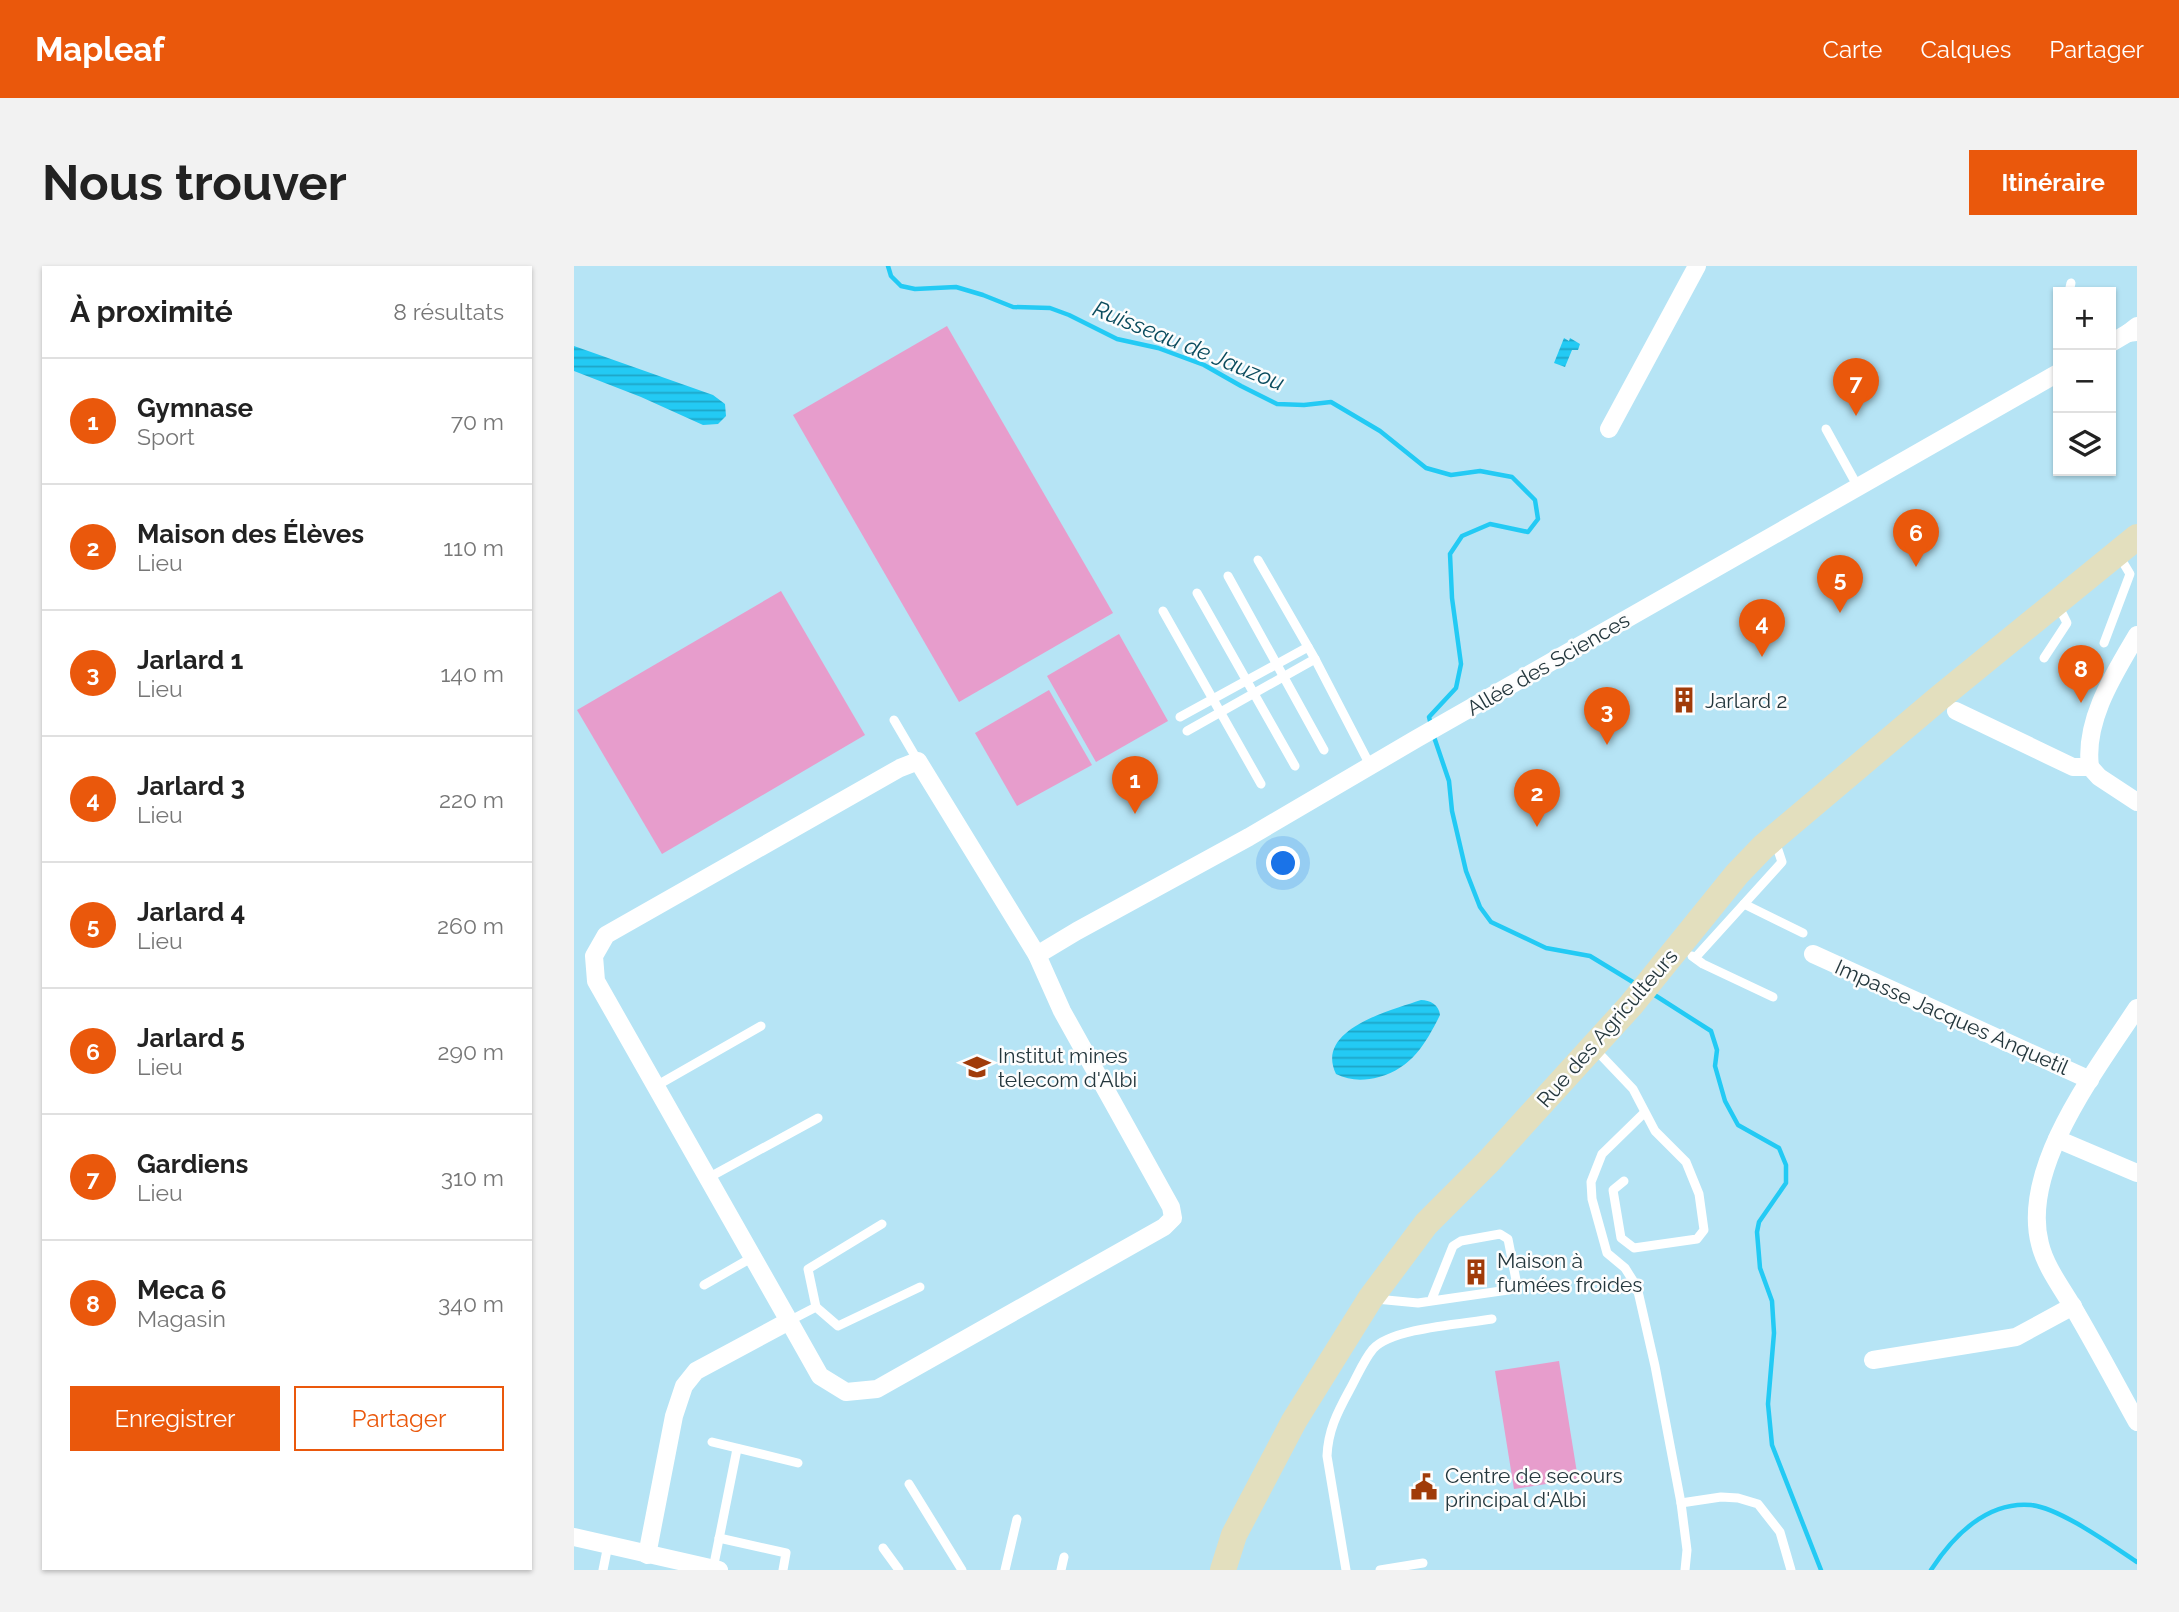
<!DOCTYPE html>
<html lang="fr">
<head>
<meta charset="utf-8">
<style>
  body { margin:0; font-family:Raleway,sans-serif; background:#f2f2f2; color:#222 }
  .controls { position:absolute; right:21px; top:21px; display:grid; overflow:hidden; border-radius:0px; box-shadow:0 2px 5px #0004 }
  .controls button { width:63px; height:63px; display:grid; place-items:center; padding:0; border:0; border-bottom:2px solid #e0e0e0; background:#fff; color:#222; font:35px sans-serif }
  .you { position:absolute; left:710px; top:598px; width:24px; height:24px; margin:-18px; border:5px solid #fff; border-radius:50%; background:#1a73e8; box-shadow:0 0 0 10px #1a73e833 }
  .badge { display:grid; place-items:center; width:46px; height:46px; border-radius:50%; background:#ea580c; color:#fff; font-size:23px; font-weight:700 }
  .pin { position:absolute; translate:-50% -58px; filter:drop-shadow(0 2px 4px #0008) }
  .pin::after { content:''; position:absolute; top:37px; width:24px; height:21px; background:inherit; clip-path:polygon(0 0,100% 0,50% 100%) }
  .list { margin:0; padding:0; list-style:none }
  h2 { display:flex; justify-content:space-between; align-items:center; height:91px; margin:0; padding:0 28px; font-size:30px }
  h2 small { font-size:23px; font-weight:400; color:#767676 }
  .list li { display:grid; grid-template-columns:46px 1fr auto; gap:21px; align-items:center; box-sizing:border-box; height:126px; padding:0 28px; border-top:2px solid #e0e0e0 }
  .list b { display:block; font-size:26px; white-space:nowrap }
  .list p { margin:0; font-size:23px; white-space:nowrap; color:#767676 }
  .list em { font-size:23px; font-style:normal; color:#767676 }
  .actions { display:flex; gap:14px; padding:21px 28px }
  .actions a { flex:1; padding:16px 0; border:2px solid #ea580c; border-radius:0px; text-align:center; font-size:24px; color:#ea580c }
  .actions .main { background:#ea580c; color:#fff }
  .icon { flex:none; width:38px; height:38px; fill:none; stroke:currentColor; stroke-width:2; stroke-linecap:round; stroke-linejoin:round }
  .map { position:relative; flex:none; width:1563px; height:1304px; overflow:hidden; border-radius:0px }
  header { display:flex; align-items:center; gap:42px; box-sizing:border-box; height:98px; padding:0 35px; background:#ea580c; color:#fff }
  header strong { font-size:33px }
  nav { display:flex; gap:38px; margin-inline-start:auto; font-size:24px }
  .intro { display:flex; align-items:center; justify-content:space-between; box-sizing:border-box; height:168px; padding:0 42px }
  h1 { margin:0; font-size:49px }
  .button { padding:18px 32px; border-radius:0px; background:#ea580c; color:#fff; font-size:24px; font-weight:700 }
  main { display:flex; gap:42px; padding:0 42px }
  aside { flex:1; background:#fff; border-radius:0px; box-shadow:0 2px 5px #0004 }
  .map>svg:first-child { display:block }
</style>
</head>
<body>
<header>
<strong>Mapleaf</strong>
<nav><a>Carte</a><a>Calques</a><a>Partager</a></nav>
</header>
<div class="intro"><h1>Nous trouver</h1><a class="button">Itinéraire</a></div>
<main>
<aside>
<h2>À proximité<small>8 résultats</small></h2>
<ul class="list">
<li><span class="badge">1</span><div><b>Gymnase</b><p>Sport</p></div><em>70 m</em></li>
<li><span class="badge">2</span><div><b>Maison des Élèves</b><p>Lieu</p></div><em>110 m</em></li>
<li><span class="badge">3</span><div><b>Jarlard 1</b><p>Lieu</p></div><em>140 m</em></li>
<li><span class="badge">4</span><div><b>Jarlard 3</b><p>Lieu</p></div><em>220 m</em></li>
<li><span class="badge">5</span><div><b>Jarlard 4</b><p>Lieu</p></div><em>260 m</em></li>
<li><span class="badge">6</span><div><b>Jarlard 5</b><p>Lieu</p></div><em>290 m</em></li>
<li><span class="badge">7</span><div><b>Gardiens</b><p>Lieu</p></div><em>310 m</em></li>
<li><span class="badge">8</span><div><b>Meca 6</b><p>Magasin</p></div><em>340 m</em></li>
</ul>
<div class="actions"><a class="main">Enregistrer</a><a>Partager</a></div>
</aside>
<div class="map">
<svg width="1563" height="1304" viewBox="0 0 1563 1304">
  <defs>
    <pattern id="water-rules" width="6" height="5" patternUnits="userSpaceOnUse" patternTransform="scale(1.75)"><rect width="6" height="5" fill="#23caf4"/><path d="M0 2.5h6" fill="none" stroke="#1ea5c7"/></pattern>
  </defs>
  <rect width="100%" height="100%" fill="#b6e4f5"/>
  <g fill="#e79dcc">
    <polygon points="373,60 539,347 385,436 219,149"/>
    <polygon points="207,325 291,469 88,588 3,444"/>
    <polygon points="545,368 594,455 522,496 473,410"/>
    <polygon points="475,424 518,499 443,540 401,467"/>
    <polygon points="985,1095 1004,1213 940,1223 921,1105"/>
  </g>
  <g fill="url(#water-rules)">
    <polygon points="990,72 995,75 996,72 1006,78 1004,84 998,84 991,101 980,97"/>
    <polygon points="0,80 139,129 151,138 152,150 144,158 129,159 67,131 0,105"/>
    <path d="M847 734C856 734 865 739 866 749 852 777 838 802 805 811 790 815 776 815 762 808 740 763 818 744 847 734Z"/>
  </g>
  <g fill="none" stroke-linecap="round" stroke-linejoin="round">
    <g stroke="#23caf4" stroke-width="4.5">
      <polyline points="314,0 317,10 327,20 341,23 382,21 409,29 439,41 476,42 495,49 543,73 584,82 630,99 667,120 703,138 730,139 757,136 806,165 852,202 877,209 906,205 938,211 961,234 964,253 954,266 916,258 888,270 876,288 878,332 887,398 882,422 855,451 857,459"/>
      <polyline points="859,468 875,515 878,545 892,605 906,641 917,656 972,682 1016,690 1062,718"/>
      <polyline points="1079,728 1137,765 1143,784 1141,800 1151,835 1164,859 1205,882 1212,899 1212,917 1185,956 1183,966 1186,1002 1198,1035 1200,1067 1194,1138 1198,1179 1247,1304"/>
      <path d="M1357 1304C1379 1270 1413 1235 1457 1239 1486 1242 1537 1279 1563 1296"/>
    </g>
    <g stroke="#fff" stroke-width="9">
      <polyline points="1495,26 1497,17"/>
      <polyline points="1252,163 1284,221"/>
      <polyline points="684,294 741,393 796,499"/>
      <polyline points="654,310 750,484"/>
      <polyline points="623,327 721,500"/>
      <polyline points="589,345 687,518"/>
      <polyline points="1530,377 1556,308 1544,288"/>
      <polyline points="1470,392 1493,357 1485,341"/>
      <polyline points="606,451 734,381"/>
      <polyline points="320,454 344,495"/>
      <polyline points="613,465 741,393"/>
      <polyline points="1170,638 1208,596 1201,575"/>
      <polyline points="1118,690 1129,698 1199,731"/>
      <polyline points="1121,692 1170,638 1229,667"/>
      <polyline points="1020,782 1059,823 1081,865 1112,896 1125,928 1130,964 1123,973 1060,982 1047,972 1039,924 1050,915"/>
      <polyline points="82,820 187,760"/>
      <polyline points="1070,847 1028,888 1017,916 1018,933 1033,987 1051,1002 1063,1021 1081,1100 1107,1237 1113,1284 1111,1304"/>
      <polyline points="134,912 244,852"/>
      <polyline points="130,1019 179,991"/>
      <polyline points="802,1033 844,1037 934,1024 942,1014 934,973 926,968 887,975 879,980 857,1035"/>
      <polyline points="242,1041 234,1003 308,958"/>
      <polyline points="215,1055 242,1041 264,1060 346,1021"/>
      <polyline points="138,1176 224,1197"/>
      <polyline points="335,1218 388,1304"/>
      <polyline points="1107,1237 1147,1231 1164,1232 1184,1238 1206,1266 1217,1304"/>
      <polyline points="145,1272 212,1287 209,1304"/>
      <polyline points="309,1282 325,1304"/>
      <polyline points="139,1303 163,1183"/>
      <polyline points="29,1304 34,1279"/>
      <polyline points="431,1304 443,1253"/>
      <polyline points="487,1304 490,1291"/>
      <path d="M772 1304 753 1190C754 1165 763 1147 775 1125 783 1111 789 1095 799 1083 818 1062 889 1058 918 1053"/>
      <polyline points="806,1304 849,1297"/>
    </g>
    <g stroke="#fff" stroke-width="18">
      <polyline points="1563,60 1554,67 1563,66"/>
      <polyline points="1537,77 1554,67"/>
      <polyline points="1035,163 1123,0"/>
      <polyline points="1382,445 1499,501 1516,501 1525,511 1563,536"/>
      <path d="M1516 501C1510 454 1540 408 1563 369"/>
      <polyline points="1239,688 1516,814"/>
      <polyline points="463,689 503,665 675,571 842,473 1484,107"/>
      <path d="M1563 742C1523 803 1446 902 1466 978 1472 1003 1491 1026 1503 1048 1524 1084 1543 1120 1563 1156"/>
      <polyline points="1483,873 1563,907"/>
      <polyline points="1299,1094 1442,1071 1499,1040"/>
      <polyline points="0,1271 145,1304"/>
      <polyline points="73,1289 100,1150 110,1120 122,1105 215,1055 22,715 20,690 32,669 326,502 344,495 463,689 488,745 597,941 599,952 590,961 303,1123 272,1126 246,1110 215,1055"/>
    </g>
    <polyline stroke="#e3dfbe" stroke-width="26" points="649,1304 660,1269 720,1155 796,1033 852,958 915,895 1057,739 1163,608 1189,581 1364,433 1563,271"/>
  </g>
  <defs>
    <g id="building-bare" transform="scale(2.1)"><path d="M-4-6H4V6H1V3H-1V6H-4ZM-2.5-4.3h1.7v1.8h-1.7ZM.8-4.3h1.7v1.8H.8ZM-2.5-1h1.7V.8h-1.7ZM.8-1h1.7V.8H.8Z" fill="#a03b09" stroke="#fdfdfd" stroke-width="2.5" paint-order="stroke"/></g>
    <g id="university-bare" transform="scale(2.1)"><path d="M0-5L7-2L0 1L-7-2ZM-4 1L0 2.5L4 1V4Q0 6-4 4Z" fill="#a03b09" stroke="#fdfdfd" stroke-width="2.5" paint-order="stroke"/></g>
    <g id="civic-bare" transform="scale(2.1)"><path d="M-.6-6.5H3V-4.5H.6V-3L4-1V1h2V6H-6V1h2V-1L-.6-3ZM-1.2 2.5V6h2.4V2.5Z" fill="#a03b09" stroke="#fdfdfd" stroke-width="2.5" paint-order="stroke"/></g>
  </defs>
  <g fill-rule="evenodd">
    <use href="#building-bare" x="1110" y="434"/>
    <use href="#university-bare" x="403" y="801"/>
    <use href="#building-bare" x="902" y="1006"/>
    <use href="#civic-bare" x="850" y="1221"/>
  </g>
  <g text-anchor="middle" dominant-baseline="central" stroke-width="5" stroke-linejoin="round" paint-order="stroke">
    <g font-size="21" fill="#24373d" stroke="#fdfdfd">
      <text transform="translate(974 398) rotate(-30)">Allée des Sciences</text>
      <text transform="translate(1378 751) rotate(24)">Impasse Jacques Anquetil</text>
      <text transform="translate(1033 762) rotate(-49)">Rue des Agriculteurs</text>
    </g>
    <g font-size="21" fill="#24373d" stroke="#fdfdfd" text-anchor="start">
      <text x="1131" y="434">Jarlard 2</text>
      <text x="424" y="789">Institut mines<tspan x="424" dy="24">telecom d'Albi</tspan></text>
      <text x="923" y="994">Maison à<tspan x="923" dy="24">fumées froides</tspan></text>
      <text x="871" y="1209">Centre de secours<tspan x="871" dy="24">principal d'Albi</tspan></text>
    </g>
    <g font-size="23" font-style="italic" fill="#0b4c5e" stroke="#fdfdfd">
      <text transform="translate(615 79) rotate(22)">Ruisseau de Jauzou</text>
    </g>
  </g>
</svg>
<div class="controls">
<button>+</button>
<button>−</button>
<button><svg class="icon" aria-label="layers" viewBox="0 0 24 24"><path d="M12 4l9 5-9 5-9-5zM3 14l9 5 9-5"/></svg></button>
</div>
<div class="you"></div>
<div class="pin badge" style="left:561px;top:548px">1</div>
<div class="pin badge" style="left:963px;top:561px">2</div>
<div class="pin badge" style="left:1033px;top:479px">3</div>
<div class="pin badge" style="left:1188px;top:391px">4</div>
<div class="pin badge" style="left:1266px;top:347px">5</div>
<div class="pin badge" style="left:1342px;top:301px">6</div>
<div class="pin badge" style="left:1282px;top:150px">7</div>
<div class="pin badge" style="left:1507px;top:437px">8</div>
</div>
</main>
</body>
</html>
